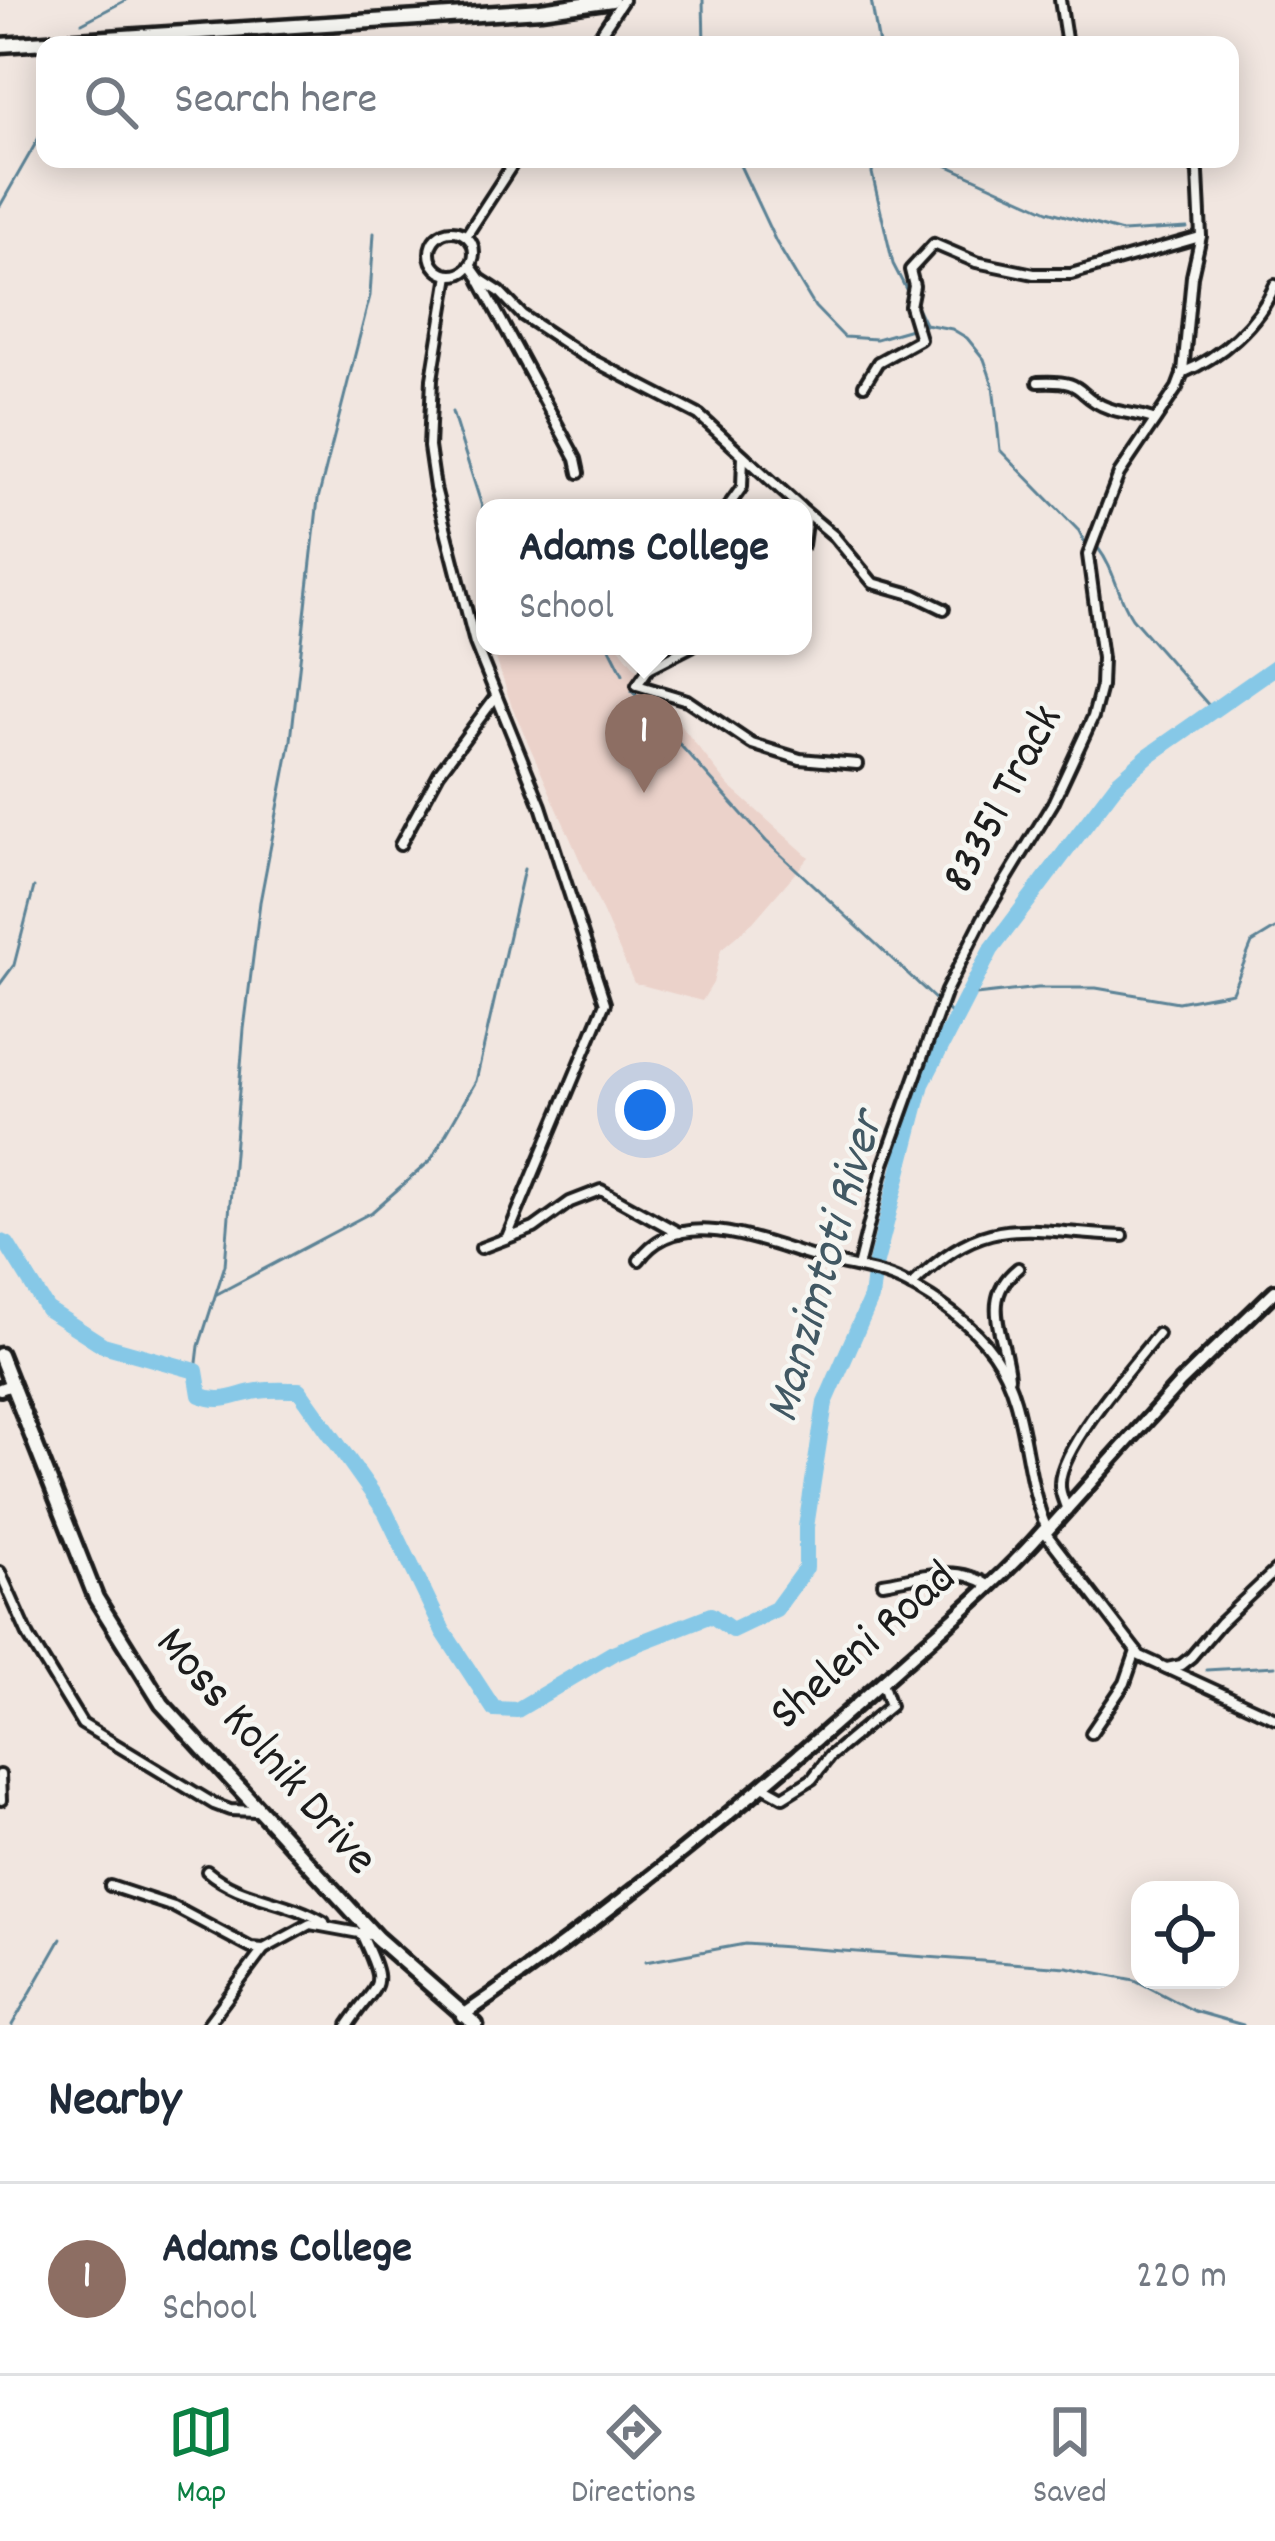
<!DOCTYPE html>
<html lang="en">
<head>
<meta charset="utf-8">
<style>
  body { margin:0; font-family:Dekko,sans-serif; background:#f6f6f7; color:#1f2937 }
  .controls { position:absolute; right:36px; bottom:36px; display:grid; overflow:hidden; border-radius:24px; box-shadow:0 6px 30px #0003 }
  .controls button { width:108px; height:108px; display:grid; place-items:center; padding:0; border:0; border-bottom:3px solid #e0e1e3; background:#fff; color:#1f2937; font:60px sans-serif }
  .you { position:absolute; left:645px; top:1110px; width:42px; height:42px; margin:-30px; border:9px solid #fff; border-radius:50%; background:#1a73e8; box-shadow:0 0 0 18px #1a73e833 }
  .badge { display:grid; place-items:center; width:78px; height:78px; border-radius:50%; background:#0b8043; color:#fff; font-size:39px; font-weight:700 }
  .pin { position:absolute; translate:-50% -99px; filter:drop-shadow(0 3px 6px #0008) }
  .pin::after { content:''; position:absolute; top:63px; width:42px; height:36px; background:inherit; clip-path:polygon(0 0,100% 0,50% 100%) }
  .popup { position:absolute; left:476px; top:499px; width:336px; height:156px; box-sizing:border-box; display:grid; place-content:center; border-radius:24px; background:#fff; filter:drop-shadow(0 3px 9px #0005); font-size:39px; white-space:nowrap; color:#747a83 }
  .popup b { font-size:45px; color:#1f2937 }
  .popup::after { content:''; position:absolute; left:50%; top:100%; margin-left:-24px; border:24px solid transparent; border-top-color:#fff }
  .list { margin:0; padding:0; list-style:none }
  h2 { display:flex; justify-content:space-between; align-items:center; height:156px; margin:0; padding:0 48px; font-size:51px }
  h2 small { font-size:39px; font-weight:400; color:#747a83 }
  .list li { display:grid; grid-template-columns:78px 1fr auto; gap:36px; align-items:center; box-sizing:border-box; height:192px; padding:0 48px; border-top:3px solid #e0e1e3 }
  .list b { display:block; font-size:45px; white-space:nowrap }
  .list p { margin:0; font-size:39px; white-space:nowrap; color:#747a83 }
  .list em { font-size:39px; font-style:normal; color:#747a83 }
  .icon { flex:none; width:66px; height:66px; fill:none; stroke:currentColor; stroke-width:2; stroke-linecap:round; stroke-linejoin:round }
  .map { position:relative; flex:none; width:1275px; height:2025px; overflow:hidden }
  .search { position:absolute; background:#fff; box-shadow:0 6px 30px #0003; left:36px; right:36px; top:36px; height:132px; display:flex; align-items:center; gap:30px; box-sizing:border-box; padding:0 42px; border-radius:24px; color:#747a83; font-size:45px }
  .sheet { height:348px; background:#fff }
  nav { display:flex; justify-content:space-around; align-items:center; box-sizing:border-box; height:168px; border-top:3px solid #e0e1e3; background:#fff; font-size:33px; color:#747a83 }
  nav a { display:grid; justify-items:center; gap:6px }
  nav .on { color:#0b8043 }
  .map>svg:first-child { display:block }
</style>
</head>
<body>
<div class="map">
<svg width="1275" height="2025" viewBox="0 0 1275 2025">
  <rect width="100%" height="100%" fill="#f1e6e0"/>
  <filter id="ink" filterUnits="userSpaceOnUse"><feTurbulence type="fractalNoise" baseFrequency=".00833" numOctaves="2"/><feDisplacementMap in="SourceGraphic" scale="24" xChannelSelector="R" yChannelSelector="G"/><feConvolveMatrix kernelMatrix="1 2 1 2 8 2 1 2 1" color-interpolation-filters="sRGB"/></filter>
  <g filter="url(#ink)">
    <polygon fill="#ebd2ca" points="492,646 618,646 729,786 809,857 753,922 721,949 713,983 702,1001 634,983 511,704"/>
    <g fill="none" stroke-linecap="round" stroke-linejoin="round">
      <g stroke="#5c8396" stroke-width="3">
        <polyline points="703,0 704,45"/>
        <polyline points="871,0 879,45"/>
        <polyline points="82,23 126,0"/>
        <polyline points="737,159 776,242 815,307 844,337 876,339 925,325"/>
        <polyline points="874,159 872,173 893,264 909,295"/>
        <polyline points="933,159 1048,211 1122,232 1187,228"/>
        <polyline points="0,206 45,127"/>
        <polyline points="914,301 925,324 952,329 967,338 984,359 993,385 1000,450 1079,531 1088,549"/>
        <polyline points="452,412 485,516"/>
        <path d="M1098 548C1115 570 1117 595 1132 618L1212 709"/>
        <polyline points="609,646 623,674"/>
        <polyline points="632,691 766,841 937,1001"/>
        <polyline points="0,984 14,965 34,887"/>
        <polyline points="967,996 1038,988 1096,988 1178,1002 1232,992 1252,943 1275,929"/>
        <polyline points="945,1007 956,1018"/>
        <polyline points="217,1294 372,1212 431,1160 476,1081 524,869"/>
        <polyline points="196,1371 199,1346 225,1265 244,1029 260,902 291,740 318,499 370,296 374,233"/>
        <polyline points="1206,1670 1275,1666"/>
        <polyline points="645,1962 745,1944 1067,1967 1135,1980 1194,2011 1243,2025"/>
        <polyline points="12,2025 61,1939"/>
      </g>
      <path stroke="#86c8e7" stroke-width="16" d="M0 1241 7 1244 47 1309 103 1345 196 1371 200 1395C222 1405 236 1394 258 1391 272 1389 286 1390 299 1390L385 1511 443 1631 494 1709 517 1710 613 1653 711 1615 732 1630 776 1609 806 1568V1527L825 1403 871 1298 875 1266 922 1084 991 950 1118 782 1148 756 1275 667"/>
      <g stroke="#1c1c1c" stroke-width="16">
        <g id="minor">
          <polyline points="1060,0 1067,45"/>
          <polyline points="593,45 623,0"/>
          <circle cx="452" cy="253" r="22"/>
          <polyline points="466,236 516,159"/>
          <polyline points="470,265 480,279 500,292 522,315 581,354 699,415 801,508"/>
          <polyline points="449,275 432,379 429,447 435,488 475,643 541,806 605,1003 507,1237"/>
          <polyline points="480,281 576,459 579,473"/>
          <path d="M1182 373C1221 357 1258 324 1275 285"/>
          <path d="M1038 382C1089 379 1074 396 1108 408 1123 414 1139 413 1155 420"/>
          <polyline points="864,385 878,362 920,339 910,306 914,286 910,270 934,244 976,262 1034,274 1071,274 1200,237"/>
          <polyline points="727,508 742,487 743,456"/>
          <polyline points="803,510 834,536 873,583 915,595 944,609"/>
          <polyline points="803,545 807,515"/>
          <polyline points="692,646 649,668 637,685 687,700 752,744 800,759 857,764"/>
          <polyline points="400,845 439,773 494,699"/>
          <polyline points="481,1248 534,1228 570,1202 601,1190 679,1233"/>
          <path d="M639 1260C681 1200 772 1247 828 1261 855 1268 882 1271 907 1284 938 1300 973 1325 993 1353 1029 1404 1022 1474 1047 1529"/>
          <polyline points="858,1267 884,1164 946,991 983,918 1053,803 1093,717 1101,686 1102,658 1088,555 1119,474 1177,388 1183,372 1192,276 1201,236 1198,173 1193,159"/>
          <path d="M911 1286C988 1209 1024 1232 1123 1236"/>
          <path d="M1009 1377C1006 1336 978 1300 1018 1268"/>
          <path d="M1067 1510C1064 1501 1059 1492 1060 1483 1061 1446 1134 1364 1158 1334"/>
          <polyline points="1044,1531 1140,1656 1275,1718"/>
          <polyline points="0,1572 29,1637 82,1724 214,1804 230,1810 256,1811"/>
          <path d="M883 1583C921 1577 955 1563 990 1586"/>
          <polyline points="1167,1668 1181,1665 1191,1657 1220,1623 1275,1571"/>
          <polyline points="1091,1733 1125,1683 1136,1651"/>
          <polyline points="0,1775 1,1800"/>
          <polyline points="763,1786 783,1797 812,1779 830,1756 890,1706 882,1682"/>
          <path d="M207 1871C241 1900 283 1898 324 1922"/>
          <polyline points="110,1886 174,1907 251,1948 264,1949 310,1924 370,1935"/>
          <polyline points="207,2025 263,1950"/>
          <path d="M348 2025C380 1977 388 1993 361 1933"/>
        </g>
      </g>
      <g stroke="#1c1c1c" stroke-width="20">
        <g id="tertiary">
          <polyline points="0,1389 11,1385"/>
          <path d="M462 2016C613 1913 755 1796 891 1674 943 1627 998 1583 1044 1530H1048L1180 1383 1275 1291"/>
        </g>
      </g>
      <g stroke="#1c1c1c" stroke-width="21">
        <g id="secondary">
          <polyline points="0,45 541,10 612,0"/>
          <polyline points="0,1355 96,1598 162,1704 377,1938 476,2025"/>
        </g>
      </g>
      <use href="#minor" stroke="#f6f6f2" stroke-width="8"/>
      <use href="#tertiary" stroke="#f6f6f2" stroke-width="10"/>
      <use href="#secondary" stroke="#f6f6f2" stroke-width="12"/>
    </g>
  </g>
  <g text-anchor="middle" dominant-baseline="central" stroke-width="9" stroke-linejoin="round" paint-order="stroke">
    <g font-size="48" fill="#1c1c1c" stroke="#f6f6f2">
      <text transform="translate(1005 800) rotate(-62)">83351 Track</text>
      <text transform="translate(865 1648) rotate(-41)">Sheleni Road</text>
      <text transform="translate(264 1753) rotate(49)">Moss Kolnik Drive</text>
    </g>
    <g font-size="51" font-style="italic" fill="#415863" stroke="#f6f6f2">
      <text transform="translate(828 1268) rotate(-74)">Manzimtoti River</text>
    </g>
  </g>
</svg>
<div class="controls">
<button><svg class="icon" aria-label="locate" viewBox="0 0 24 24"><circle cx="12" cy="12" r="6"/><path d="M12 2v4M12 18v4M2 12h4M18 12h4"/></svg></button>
</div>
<div class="you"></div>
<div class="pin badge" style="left:644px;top:793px;background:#8d6e63">1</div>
<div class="popup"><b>Adams College</b>School</div>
<div class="search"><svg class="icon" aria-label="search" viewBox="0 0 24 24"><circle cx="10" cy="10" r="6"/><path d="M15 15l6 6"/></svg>Search here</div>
</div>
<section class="sheet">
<h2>Nearby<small></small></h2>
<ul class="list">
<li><span class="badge" style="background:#8d6e63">1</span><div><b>Adams College</b><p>School</p></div><em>220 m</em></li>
</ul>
</section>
<nav>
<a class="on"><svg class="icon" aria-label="map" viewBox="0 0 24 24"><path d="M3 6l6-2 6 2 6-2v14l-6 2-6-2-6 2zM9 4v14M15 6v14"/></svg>Map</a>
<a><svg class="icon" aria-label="directions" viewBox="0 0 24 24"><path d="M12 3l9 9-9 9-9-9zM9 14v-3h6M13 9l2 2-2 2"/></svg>Directions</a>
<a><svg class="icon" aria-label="saved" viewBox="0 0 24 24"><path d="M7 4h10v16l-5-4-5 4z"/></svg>Saved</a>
</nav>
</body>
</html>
